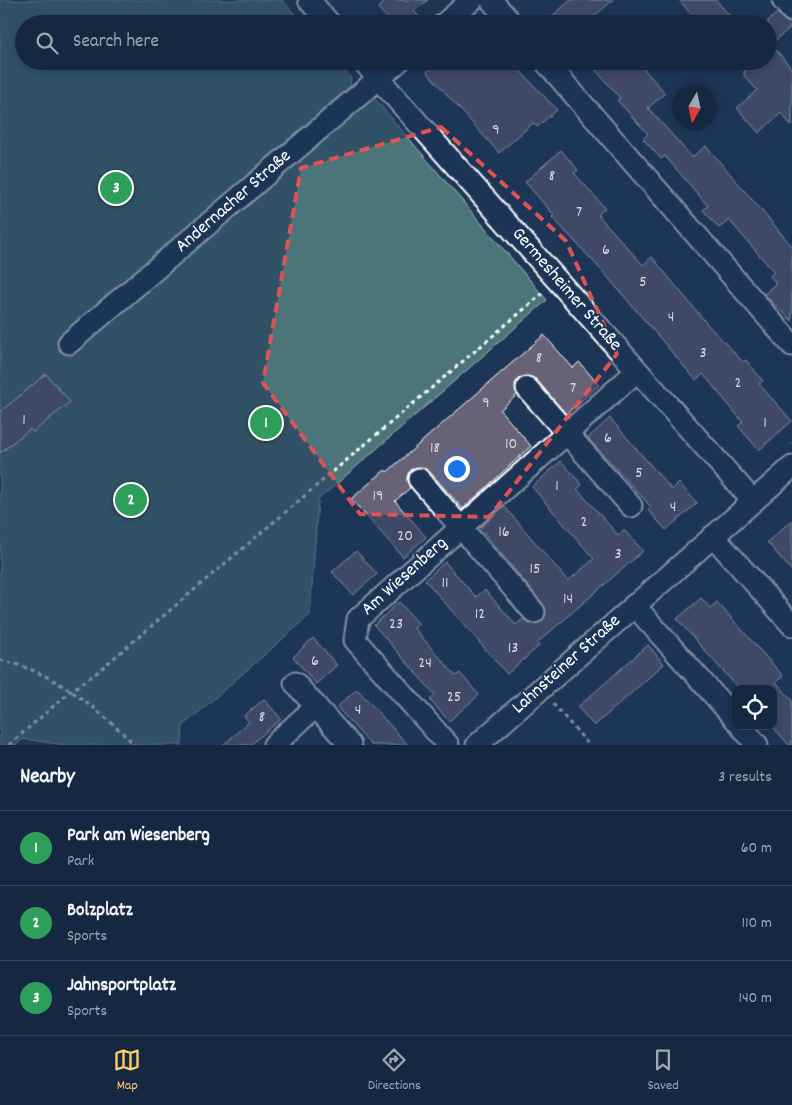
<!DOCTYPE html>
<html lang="en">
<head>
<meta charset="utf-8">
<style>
  body { margin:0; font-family:Dekko,sans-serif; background:#1f3048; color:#f1f3f6 }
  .controls { position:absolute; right:15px; bottom:15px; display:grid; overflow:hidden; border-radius:10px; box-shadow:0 2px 8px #0003 }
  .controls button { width:45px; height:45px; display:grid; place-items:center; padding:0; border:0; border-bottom:1px solid #35445a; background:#162841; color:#f1f3f6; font:25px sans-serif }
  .compass { position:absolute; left:672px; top:85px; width:45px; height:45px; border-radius:50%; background:#162841; box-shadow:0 2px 8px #0003; rotate:189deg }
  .you { position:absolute; left:456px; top:468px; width:18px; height:18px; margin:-12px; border:4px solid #fff; border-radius:50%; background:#1a73e8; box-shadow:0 0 0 8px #1a73e833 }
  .badge { display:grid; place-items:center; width:32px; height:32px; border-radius:50%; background:#ffd166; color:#fff; font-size:16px; font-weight:700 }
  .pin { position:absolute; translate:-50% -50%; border:2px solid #fff; box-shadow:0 1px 5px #0006 }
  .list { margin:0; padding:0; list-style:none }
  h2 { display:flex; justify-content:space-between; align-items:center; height:65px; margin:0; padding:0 20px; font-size:21px }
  h2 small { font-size:16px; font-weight:400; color:#9ea6b1 }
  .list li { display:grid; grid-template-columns:32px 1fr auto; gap:15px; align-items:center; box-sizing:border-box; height:75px; padding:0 20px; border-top:1px solid #35445a }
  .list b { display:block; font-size:19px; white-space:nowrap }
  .list p { margin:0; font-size:16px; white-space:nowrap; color:#9ea6b1 }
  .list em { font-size:16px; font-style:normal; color:#9ea6b1 }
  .icon { flex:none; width:28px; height:28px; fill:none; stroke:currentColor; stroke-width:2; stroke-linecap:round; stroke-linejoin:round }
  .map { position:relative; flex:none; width:792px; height:745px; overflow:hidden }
  .search { position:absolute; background:#162841; box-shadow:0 2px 8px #0003; left:15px; right:15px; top:15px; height:55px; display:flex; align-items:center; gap:12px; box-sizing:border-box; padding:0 18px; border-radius:28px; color:#9ea6b1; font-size:19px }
  .sheet { height:290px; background:#162841 }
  nav { display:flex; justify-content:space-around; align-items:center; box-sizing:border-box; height:70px; border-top:1px solid #35445a; background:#162841; font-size:14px; color:#9ea6b1 }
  nav a { display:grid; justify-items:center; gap:2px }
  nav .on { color:#ffd166 }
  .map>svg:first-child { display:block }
</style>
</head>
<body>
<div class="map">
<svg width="792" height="745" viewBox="0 0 792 745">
  <rect width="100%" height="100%" fill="#1d3557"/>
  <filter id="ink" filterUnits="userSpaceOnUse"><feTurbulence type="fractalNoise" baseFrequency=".02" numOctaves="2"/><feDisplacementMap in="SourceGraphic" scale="10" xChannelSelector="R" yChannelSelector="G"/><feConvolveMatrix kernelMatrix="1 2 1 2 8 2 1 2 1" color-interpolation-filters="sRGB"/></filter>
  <g filter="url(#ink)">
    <polygon fill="#4c7579" stroke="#a6babc" points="0,0 282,0 303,24 24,24 24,61 336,61 351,78 350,86 64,334 370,93 547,300 318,500 310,615 183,726 182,745 65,745 23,739 16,745 0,745"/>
    <g fill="#676276" stroke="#fff">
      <polygon points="387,0 428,0 414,11 425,24 393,24 378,8"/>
      <polygon points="571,0 613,0 585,24 543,24"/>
      <polygon points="679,0 716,0 737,24 700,24"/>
      <polygon points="777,13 787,22 792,23 792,26 768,47 768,21"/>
      <polygon points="776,50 792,69 792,126 781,113 759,133 737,108 757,90 744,76 745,65 758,66 763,61 768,61 768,57"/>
      <polygon points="439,61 511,61 557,110 537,127 533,123 499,153 427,72"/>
      <polygon points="588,61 637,61 665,93 648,108 692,157 706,146 792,246 792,321 764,294 776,283 770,276 774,272 729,220 719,228 703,210 708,206 665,156 661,159 643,139 648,134 617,100 620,98"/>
      <polygon points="561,150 578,170 574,173 605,208 598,215 643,265 652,257 708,325 743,362 746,360 763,381 759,384 792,421 759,450 738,426 743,422 703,374 696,380 676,357 605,274 552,217 554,215 525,182"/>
      <polygon points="544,335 573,368 579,362 599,385 566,414 536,379 525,376 518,379 515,384 517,395 500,410 531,446 463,509 429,471 417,467 410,470 407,481 410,488 395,501 426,537 403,557 351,499 385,470 387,472"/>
      <polygon points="46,374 70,402 33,432 30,429 0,453 0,412"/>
      <polygon points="610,418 672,490 679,483 697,503 666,530 648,510 651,507 588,438"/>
      <polygon points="561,461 582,485 577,489 618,535 624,530 643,551 537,643 539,646 507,674 425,580 445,562 476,597 485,590 516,625 523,619 530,624 542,621 546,610 543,604 480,528 504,506 568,581 594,559 532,487"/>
      <polygon points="792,520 792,571 767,542"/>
      <polygon points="356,551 377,574 353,595 332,572"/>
      <polygon points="701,598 710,608 717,602 783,676 776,682 792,700 792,745 789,745 773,727 773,685 769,689 739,689 677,619"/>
      <polygon points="399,602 419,624 414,628 456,676 460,673 479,695 449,721 430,700 435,695 374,625"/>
      <polygon points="313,638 337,665 316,684 293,657"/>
      <polygon points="648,645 664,664 594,726 578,707"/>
      <polygon points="357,689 408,745 371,745 337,707"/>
      <polygon points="264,699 281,719 250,745 223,745 249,722 244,716"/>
    </g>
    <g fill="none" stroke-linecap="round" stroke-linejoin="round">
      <g stroke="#fff" stroke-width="25">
        <g id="minor">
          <polyline points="309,0 330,24"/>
          <polyline points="491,0 512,24"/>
          <polyline points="783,0 792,11"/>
          <polyline points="444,24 472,0"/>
          <polyline points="363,61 753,501"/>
          <polyline points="545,61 792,345"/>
          <polyline points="69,343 399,61"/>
          <polyline points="527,388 631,506"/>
          <polyline points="419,479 534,612"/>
          <polyline points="713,536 792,625"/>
          <polyline points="634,605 736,720"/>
          <polyline points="295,683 350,745"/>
          <polyline points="741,726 757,745"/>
          <polyline points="274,745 316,706"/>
          <polyline points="448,745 355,640 358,619 637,371"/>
          <polyline points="477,745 792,467"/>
        </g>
      </g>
      <g stroke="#fff" stroke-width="3" stroke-dasharray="4 4" stroke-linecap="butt">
        <polyline points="791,443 792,444"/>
        <path d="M0 660C55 672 96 707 135 745"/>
        <polyline points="553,704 589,745"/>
        <polyline points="9,745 72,690 95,674 542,294"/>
      </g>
      <use href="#minor" stroke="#1d3557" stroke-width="21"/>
    </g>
  </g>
  <path d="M0 0H792V745H0ZM441 127 566 241 617 354 489 517 360 514 263 383 301 168Z" fill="#1d3557" fill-opacity=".55" fill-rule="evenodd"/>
  <path fill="none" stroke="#de5353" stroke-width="4" stroke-dasharray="10 6" stroke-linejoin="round" d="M441 127 566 241 617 354 489 517 360 514 263 383 301 168Z"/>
  <g text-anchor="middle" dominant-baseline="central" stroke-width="4" stroke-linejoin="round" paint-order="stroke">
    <g font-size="16" fill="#d9d8dd">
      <text x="496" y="130">9</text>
      <text x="552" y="176">8</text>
      <text x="579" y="212">7</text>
      <text x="606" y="250">6</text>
      <text x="643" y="282">5</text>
      <text x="671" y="317">4</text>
      <text x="703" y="353">3</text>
      <text x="539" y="358">8</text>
      <text x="738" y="383">2</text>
      <text x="573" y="388">7</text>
      <text x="486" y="403">9</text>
      <text x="24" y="420">1</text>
      <text x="765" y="423">1</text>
      <text x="608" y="438">6</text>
      <text x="511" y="444">10</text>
      <text x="435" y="448">18</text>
      <text x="639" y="473">5</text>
      <text x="557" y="486">1</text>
      <text x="378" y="496">19</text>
      <text x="673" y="507">4</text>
      <text x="584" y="522">2</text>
      <text x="504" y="532">16</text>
      <text x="405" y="536">20</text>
      <text x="618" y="554">3</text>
      <text x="535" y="569">15</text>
      <text x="445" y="583">11</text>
      <text x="568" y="599">14</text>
      <text x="480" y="614">12</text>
      <text x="396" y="624">23</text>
      <text x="513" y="648">13</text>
      <text x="315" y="661">6</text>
      <text x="425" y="663">24</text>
      <text x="454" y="697">25</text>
      <text x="358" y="710">4</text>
      <text x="262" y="717">8</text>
    </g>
    <g font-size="19" fill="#fff" stroke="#1d3557">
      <text transform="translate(234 202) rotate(-41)">Andernacher Straße</text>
      <text transform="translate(566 290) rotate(49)">Germesheimer Straße</text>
      <text transform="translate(405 577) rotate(-42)">Am Wiesenberg</text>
      <text transform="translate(567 665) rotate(-42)">Lahnsteiner Straße</text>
    </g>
  </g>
</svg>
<div class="controls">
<button><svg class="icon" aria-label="locate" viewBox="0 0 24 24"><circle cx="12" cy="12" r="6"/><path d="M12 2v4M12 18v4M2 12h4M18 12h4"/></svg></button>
</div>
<svg class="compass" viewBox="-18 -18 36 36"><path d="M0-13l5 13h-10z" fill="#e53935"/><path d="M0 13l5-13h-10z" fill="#9ea6b1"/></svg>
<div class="you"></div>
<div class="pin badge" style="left:266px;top:423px;background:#2e9e5b">1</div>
<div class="pin badge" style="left:131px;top:500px;background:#2e9e5b">2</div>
<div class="pin badge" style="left:116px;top:188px;background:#2e9e5b">3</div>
<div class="search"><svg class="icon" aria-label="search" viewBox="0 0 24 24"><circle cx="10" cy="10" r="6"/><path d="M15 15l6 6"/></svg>Search here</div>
</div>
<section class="sheet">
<h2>Nearby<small>3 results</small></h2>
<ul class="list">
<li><span class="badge" style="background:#2e9e5b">1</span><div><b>Park am Wiesenberg</b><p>Park</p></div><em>60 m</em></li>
<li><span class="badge" style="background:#2e9e5b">2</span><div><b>Bolzplatz</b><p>Sports</p></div><em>110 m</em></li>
<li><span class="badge" style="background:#2e9e5b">3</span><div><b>Jahnsportplatz</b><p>Sports</p></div><em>140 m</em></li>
</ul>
</section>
<nav>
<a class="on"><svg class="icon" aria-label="map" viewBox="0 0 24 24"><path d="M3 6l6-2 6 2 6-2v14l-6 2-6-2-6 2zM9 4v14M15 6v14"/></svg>Map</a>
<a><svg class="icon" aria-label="directions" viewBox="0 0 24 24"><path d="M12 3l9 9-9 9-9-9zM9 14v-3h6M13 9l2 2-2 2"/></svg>Directions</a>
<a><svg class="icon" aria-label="saved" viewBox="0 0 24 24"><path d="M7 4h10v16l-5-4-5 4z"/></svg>Saved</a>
</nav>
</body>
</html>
